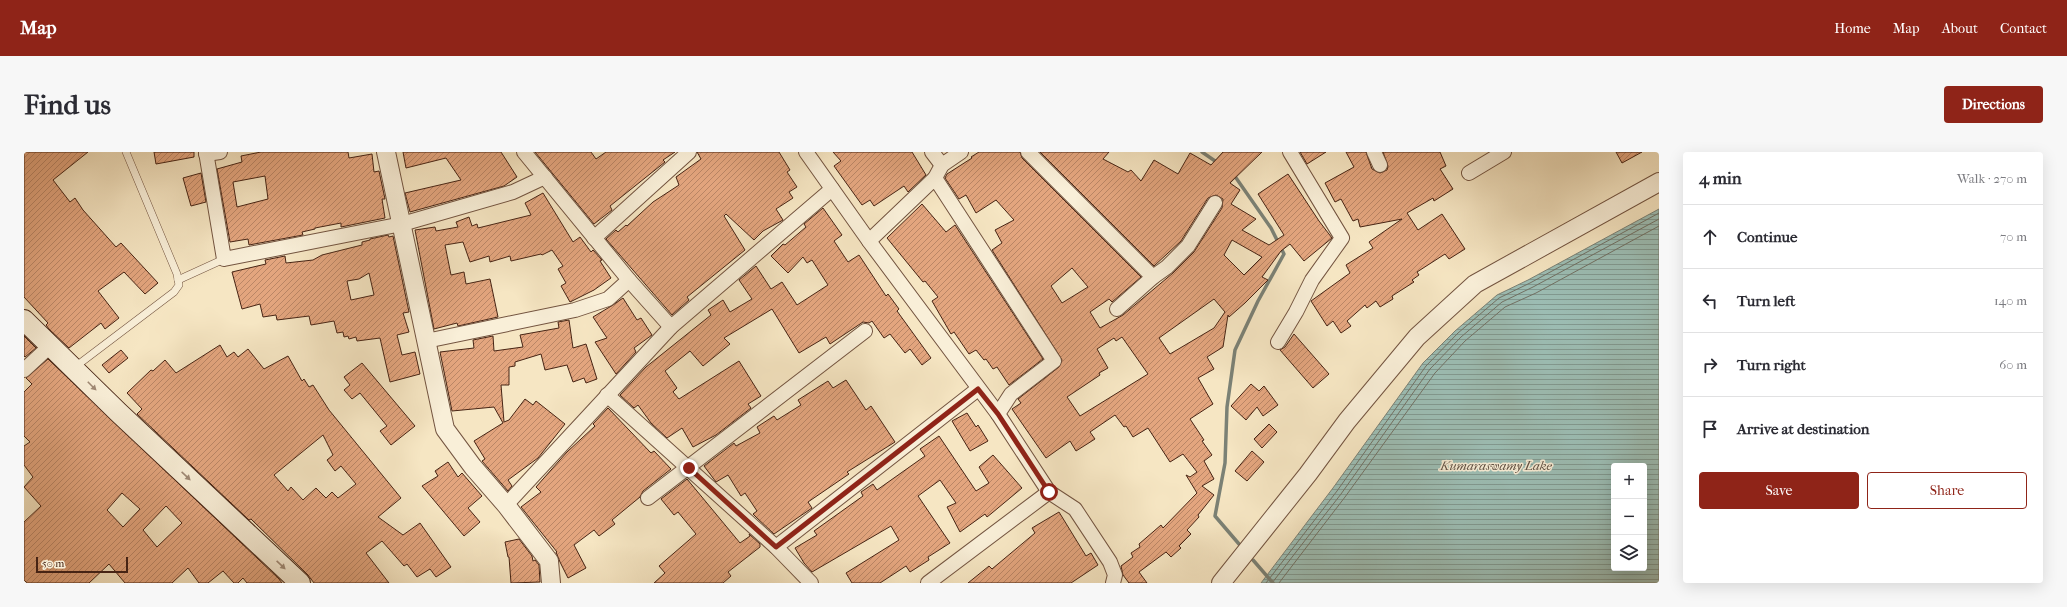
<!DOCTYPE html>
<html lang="en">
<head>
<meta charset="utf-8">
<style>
  body { margin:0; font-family:"IM FELL French Canon",serif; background:#f7f7f7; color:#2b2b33 }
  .controls { position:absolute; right:12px; bottom:12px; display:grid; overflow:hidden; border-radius:4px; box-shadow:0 4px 16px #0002 }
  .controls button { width:36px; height:36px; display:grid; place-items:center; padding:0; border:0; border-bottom:1px solid #e1e1e2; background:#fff; color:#2b2b33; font:20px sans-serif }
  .scale { position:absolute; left:12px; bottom:10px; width:92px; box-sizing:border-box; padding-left:4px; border:2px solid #472414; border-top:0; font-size:11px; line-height:14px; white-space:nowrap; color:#472414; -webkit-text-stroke:3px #f9efd8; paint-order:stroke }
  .stop { position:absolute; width:12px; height:12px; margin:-9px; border:3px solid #8f2418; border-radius:50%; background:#fff }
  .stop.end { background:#8f2418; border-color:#fff; box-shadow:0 1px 4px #0008 }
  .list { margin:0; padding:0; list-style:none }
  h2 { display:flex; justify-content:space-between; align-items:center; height:52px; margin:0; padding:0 16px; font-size:17px }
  h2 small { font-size:13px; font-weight:400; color:#7c7c81 }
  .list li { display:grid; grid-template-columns:26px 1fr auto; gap:12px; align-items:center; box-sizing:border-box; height:64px; padding:0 16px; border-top:1px solid #e1e1e2 }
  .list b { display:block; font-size:15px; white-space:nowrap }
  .list em { font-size:13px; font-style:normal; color:#7c7c81 }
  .actions { display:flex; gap:8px; padding:12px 16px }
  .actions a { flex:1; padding:9px 0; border:1px solid #8f2418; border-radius:4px; text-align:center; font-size:14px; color:#8f2418 }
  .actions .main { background:#8f2418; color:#fff }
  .icon { flex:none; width:22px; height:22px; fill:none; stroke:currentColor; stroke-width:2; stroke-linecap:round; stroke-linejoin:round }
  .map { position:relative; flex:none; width:1635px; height:431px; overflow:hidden; border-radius:4px }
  header { display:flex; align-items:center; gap:24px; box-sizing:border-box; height:56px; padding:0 20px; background:#8f2418; color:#fff }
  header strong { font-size:19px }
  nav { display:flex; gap:22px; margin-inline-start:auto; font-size:14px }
  .intro { display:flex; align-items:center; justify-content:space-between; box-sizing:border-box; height:96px; padding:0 24px }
  h1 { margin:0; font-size:28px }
  .button { padding:10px 18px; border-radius:4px; background:#8f2418; color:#fff; font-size:14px; font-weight:700 }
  main { display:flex; gap:24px; padding:0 24px }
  aside { flex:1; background:#fff; border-radius:4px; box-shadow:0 4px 16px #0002 }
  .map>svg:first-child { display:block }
</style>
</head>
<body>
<header>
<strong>Map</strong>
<nav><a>Home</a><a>Map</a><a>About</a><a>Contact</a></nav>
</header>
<div class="intro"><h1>Find us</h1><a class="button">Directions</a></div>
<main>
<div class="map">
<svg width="1635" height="431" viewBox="0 0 1635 431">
  <defs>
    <pattern id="water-rules" width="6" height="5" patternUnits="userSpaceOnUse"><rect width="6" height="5" fill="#9dbfb6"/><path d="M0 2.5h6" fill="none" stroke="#829b93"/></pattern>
    <pattern id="building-hatch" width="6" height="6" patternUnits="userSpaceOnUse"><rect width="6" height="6" fill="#e3a57e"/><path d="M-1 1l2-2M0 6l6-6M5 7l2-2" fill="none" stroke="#ba8666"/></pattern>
  </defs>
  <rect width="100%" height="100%" fill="#f6e6c3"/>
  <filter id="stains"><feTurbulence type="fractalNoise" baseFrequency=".005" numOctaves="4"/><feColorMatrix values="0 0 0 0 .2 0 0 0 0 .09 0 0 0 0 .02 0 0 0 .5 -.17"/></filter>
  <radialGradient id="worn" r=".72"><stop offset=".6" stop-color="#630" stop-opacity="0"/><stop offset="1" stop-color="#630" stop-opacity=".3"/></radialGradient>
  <path fill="url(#water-rules)" stroke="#7b8175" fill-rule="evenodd" d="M1635 57V431H1237L1309 336 1399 211 1431 179 1473 143 1504 128ZM1590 314H1620V416H1590Z"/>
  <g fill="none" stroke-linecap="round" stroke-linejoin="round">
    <g stroke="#727265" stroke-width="1">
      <polyline points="1242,431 1313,339 1402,214 1434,181 1475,146 1506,131 1635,61"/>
      <polyline points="1248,431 1317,342 1406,217 1437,185 1478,150 1509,135 1635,67"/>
      <polyline points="1255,431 1321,345 1411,221 1441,189 1481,155 1512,141 1635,74"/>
    </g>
    <g stroke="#7b8175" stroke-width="3.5">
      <polyline points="1178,0 1194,11"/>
      <polyline points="1210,23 1247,76 1260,102 1234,149 1211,198 1203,255 1201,311 1191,364 1215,392"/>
      <polyline points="1229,408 1249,431"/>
    </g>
  </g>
  <g fill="url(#building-hatch)" stroke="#472414" fill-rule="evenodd">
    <polygon points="0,0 64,0 29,28 46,50 51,46 59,58 92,95 97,91 134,131 121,142 100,120 74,139 95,166 81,177 77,171 45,196 25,177 22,173 24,171 0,145"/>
    <polygon points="130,0 170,0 170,5 132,12"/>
    <path d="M237 0H324L325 6 348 2 350 20 355 19 361 47H358L361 66 317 75V71L291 76V77L278 80 279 83 225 93 224 87 206 90 193 17 218 10 217 4ZM241 24 244 47 213 55 209 30Z"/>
    <polygon points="379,0 477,0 493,25 480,34 386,60 381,41 437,28 422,6 382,16"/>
    <polygon points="511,0 567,0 572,7 582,0 651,0 639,8 641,10 586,54 588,58 570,72"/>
    <polygon points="673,0 755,0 766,18 763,20 773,35 765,40 769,46 752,57 759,68 739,79 730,88 702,62 700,64 721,98 663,145 665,148 648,163 582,87 592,78 594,80 602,73 603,74 629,50 655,33 652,25 677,7"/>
    <polygon points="809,0 888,0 902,23 884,40 880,34 850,54 846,48 838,53 810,14 817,9"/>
    <path d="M955 0H996L998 6 1117 125 1088 150 1085 147 1066 160 1076 176 1099 163 1149 121 1170 100 1198 56 1199 47 1192 43 1184 46 1157 89 1130 114 1016 0H1085L1079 7 1104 20 1107 18 1117 29 1130 8 1154 22 1166 1 1187 13 1199 0H1238L1206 31 1216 38 1207 52 1232 67 1218 78 1245 93 1260 83 1234 42 1264 22 1295 69 1308 86 1280 109 1266 92 1257 99 1238 125 1244 128 1221 151 1205 165 1204 163 1199 195 1183 205 1190 217 1174 226 1189 252 1166 267 1180 288 1178 289 1188 303 1180 309 1190 327 1178 334 1190 343 1174 363 1175 365 1163 378 1167 382 1155 394 1157 396 1147 405 1142 400 1115 420 1123 431H1105L1099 423 1097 414 1109 405 1107 401 1116 395 1115 392 1137 373 1139 376 1173 341 1162 323 1166 325 1173 320 1159 302 1146 310 1124 276 1109 285 1102 274 1100 275 1091 263 1066 280 1071 287 1052 299 1046 289 1022 306 988 257 997 251 994 247 1035 215 1038 208 968 98 978 91 971 78 990 68 972 48 952 61 942 43 935 47 921 26 923 22 948 6 947 5ZM1208 88 1238 105 1220 123 1200 103ZM1048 116 1064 135 1038 151 1027 134ZM1190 147 1201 160 1190 176 1146 202 1135 186ZM1098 185 1124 222 1056 264 1043 245 1076 223 1075 221 1084 216 1073 197 1090 186 1092 189Z"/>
    <polygon points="1276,0 1302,0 1283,12"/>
    <polygon points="1322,0 1342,0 1348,17 1356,21 1363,18 1364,14 1359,0 1416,0 1422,14 1416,17 1429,37 1410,49 1409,46 1383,61 1394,78 1418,62 1441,97 1425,107 1421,102 1393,120 1395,123 1388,128 1390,130 1368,144 1369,147 1356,155 1352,149 1343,156 1341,153 1323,169 1327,174 1317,181 1309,169 1303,174 1287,149 1326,121 1322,113 1349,96 1345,90 1378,67 1336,75 1334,67 1329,69 1317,47 1311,50 1301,31 1330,15"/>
    <polygon points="1592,0 1618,0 1598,11"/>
    <polygon points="177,21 182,50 167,54 159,26"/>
    <polygon points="519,41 549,90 556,85 567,100 569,98 578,108 576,109 587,126 570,138 546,150 537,134 542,131 534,117 539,114 528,98 518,103 517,102 487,109 486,104 466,110 465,104 446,110 439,90 421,93 427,123 440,120 442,132 466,127 474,165 434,174 433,171 410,177 391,78 411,75 412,79 434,75 432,70 445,65 448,74 453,72 454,76 507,63 501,51"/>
    <polygon points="898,52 922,80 931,73 1019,207 985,233 973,215 969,217 962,207 960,208 952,198 945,202 930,180 927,182 908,149 914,145 901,129 899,130 863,86"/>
    <polygon points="799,56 818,83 810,89 824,110 835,103 862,144 864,142 875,157 873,159 907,206 898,213 886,197 881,201 866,182 860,186 848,169 845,171 839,170 806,192 802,185 775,201 748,157 700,186 706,192 679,214 666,199 641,219 653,236 649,240 655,247 715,209 737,244 724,252 727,256 692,283 669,295 658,276 643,286 627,271 614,253 610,256 596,243 622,215 687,163 684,158 699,148 706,160 728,147 715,128 732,114 747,137 758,130 773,153 804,133 788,108 783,111 779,105 764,121 747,104 759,92 761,93 782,75 780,72"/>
    <path d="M364 83 365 85 369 84 385 160 379 161 385 180 373 183 378 203 391 200 396 222 366 230 356 186 333 189 332 185 325 187 324 184 320 185 319 180 313 181 310 169 287 173 285 164 253 168 252 163 239 165 236 152 218 157 208 120 242 112 241 108 261 104 262 111 289 108 298 103 338 93V90L346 88V87ZM345 121 350 143 327 148 323 129 335 127Z"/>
    <polygon points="599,146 613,168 617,166 628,183 610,196 612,200 592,222 571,190 583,186 569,165 589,153"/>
    <polygon points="545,168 549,196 562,192 573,227 562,231 560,226 549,230 543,213 521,218 517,202 491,210 491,214 485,215 485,233 477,233 480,270 485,268 501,247 509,253 512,249 541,272 514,306 484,328 488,334 484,339 458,309 461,307 450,289 479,271 470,255 428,259 416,200 450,196 449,188 469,184 470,199 499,195 496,183 535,176 534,170"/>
    <polygon points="1270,182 1305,222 1289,236 1256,198 1261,195"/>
    <polygon points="0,184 12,196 1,205 0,204"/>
    <path d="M196 193 203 205 210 200 214 205 224 197 240 217 264 204 278 229 280 227 285 235 289 233 305 258 377 346 354 365 379 383 396 371 427 415 412 425 406 417 393 425 383 412 380 414 358 389 342 401 365 431H290L284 423 227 367 225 368 113 262 118 257 103 241 127 218 129 219 141 208 152 221ZM299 283 309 303 303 308 311 319 317 314 332 332 314 346 308 340 302 346 292 336 279 348 267 335 264 339 250 323Z"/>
    <polygon points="97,198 104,206 85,221 78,213"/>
    <path d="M24 207 255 427 258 431H223L219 426 214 431H210L199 419 184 431H175L164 416 148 431H101L85 412 65 431H3L0 428V370L17 354 0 335 9 325 0 313V294L6 290 0 284V240L8 232 2 226ZM98 341 116 357 99 375 83 358ZM142 354 158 371 133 395 119 378Z"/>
    <polygon points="338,211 391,274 367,293 356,279 363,274 336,241 328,247 320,238 326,233 320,225"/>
    <polygon points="822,228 842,258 847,254 871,290 823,320 825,322 784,350 788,356 750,382 732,365 729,362 733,359 721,341 717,344 704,323 692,330 680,314 710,291 712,294 736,281 733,275 750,264 753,268 777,253 774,248 804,229 809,236"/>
    <polygon points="1227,232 1235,239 1240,234 1254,253 1239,264 1233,255 1222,268 1207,254"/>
    <polygon points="584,256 627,301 630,299 647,317 619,339 616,345 588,368 591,372 575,384 570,378 550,393 562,416 544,426 536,410 532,400 533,400 497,355 517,340 512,335 543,300 571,274 569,272"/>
    <polygon points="943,261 952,275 954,273 964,289 946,299 928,269"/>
    <polygon points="1245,272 1253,280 1238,296 1230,287"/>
    <polygon points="915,284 952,339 965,331 955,315 969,303 998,336 968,361 963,365 961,362 936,380 923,355 932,351 916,328 894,344 926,391 904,405 905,408 886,420 882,414 856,431 828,431 822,421 875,388 867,374 788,420 780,411 771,396 793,383 790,379 839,344 837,340 849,332 853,338 901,304 896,297"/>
    <polygon points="1228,299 1240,310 1223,329 1211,319"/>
    <polygon points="424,310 434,325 438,321 458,344 444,356 456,370 440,384 398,334 414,324 411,319"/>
    <polygon points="663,327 716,391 726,384 725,382 736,392 736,395 704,420 707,424 699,431 630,431 641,421 635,414 672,382 654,360 650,363 637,347"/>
    <polygon points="1035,360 1062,404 1067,401 1074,413 1047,431 944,431 965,414 968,417 1011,381 1008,376"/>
    <polygon points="495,387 508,404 509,409 511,408 515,413 516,430 487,431 485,405 484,405 481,390"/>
  </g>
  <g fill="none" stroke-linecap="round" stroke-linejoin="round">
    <g stroke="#735440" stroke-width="8">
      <g id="service">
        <polyline points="154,128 200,107"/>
        <polyline points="51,215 150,140 155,133 153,122 102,0"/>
      </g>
    </g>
    <g stroke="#735440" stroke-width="16">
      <g id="minor">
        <polyline points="182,0 200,107 378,72 489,40 521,25"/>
        <polyline points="500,0 605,128 647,175"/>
        <polyline points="782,0 845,89 911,26 1030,209 987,242 974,262 1025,340 1051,357 1086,410 1091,423 1089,431"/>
        <polyline points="908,0 918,13"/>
        <polyline points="1004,0 1129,125"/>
        <polyline points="1350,0 1356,13"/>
        <polyline points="182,2 196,0"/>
        <polyline points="1445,21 1480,0"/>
        <polyline points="911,26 918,13 937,0"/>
        <polyline points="570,86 665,0"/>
        <polyline points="845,89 974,262"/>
        <polyline points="1093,157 1129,125 1143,115 1164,94 1191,51"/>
        <polyline points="402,189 551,158 584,147 605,128"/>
        <polyline points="1254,190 1272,160 1288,128 1318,86 1266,0"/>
        <polyline points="0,218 26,194"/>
        <polyline points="583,243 752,395 787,431"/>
        <polyline points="624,346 841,179"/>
        <polyline points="482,353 647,175 808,37"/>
        <polyline points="752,395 954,237"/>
        <polyline points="904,431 1025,340"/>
      </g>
    </g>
    <g stroke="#735440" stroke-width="20">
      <g id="tertiary">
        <polyline points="362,0 421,277 449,315 482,353 525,409 527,431"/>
        <polyline points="1197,431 1284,322 1323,269 1393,185 1451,132 1635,30"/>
      </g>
    </g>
    <g stroke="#472414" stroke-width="22">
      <polyline id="secondary" points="0,168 94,260 276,431"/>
    </g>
    <use href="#service" stroke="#f9efd8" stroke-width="7"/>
    <use href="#minor" stroke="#f9efd8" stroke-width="14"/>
    <use href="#tertiary" stroke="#f9efd8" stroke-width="18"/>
    <use href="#secondary" stroke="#f9efd8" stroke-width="20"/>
  </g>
  <defs><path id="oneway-solid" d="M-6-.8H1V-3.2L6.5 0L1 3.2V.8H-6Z"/></defs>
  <g fill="#a08a76">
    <use href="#oneway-solid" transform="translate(68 234) rotate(45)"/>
    <use href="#oneway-solid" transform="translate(162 324) rotate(43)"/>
    <use href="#oneway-solid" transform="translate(257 413) rotate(43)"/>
  </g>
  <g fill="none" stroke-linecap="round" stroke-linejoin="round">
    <polyline stroke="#8f2418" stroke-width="5" points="665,316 752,395 954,237 974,262 1025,340"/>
  </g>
  <g text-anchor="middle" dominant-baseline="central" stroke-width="3" stroke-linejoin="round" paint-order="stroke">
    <g font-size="13" font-style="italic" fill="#615245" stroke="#f9efd8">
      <text x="1472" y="313">Kumaraswamy Lake</text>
    </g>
  </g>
  <rect width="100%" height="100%" filter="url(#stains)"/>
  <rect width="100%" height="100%" fill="url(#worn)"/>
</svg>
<div class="controls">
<button>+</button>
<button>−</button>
<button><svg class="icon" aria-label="layers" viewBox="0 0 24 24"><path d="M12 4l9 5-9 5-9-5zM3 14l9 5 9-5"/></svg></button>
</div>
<div class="scale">50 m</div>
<div class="stop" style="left:1025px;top:340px"></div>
<div class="stop end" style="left:665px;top:316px"></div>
</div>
<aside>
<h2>4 min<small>Walk · 270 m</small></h2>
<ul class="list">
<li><svg class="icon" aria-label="ahead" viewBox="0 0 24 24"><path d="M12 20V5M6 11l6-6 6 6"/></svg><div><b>Continue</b></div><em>70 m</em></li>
<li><svg class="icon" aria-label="left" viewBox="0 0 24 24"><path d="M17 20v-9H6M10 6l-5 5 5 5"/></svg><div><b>Turn left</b></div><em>140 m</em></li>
<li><svg class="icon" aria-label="right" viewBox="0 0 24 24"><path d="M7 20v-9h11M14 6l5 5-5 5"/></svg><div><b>Turn right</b></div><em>60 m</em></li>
<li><svg class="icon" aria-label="arrive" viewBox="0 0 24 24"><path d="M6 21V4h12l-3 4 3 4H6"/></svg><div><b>Arrive at destination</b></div></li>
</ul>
<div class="actions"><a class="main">Save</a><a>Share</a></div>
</aside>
</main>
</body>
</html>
